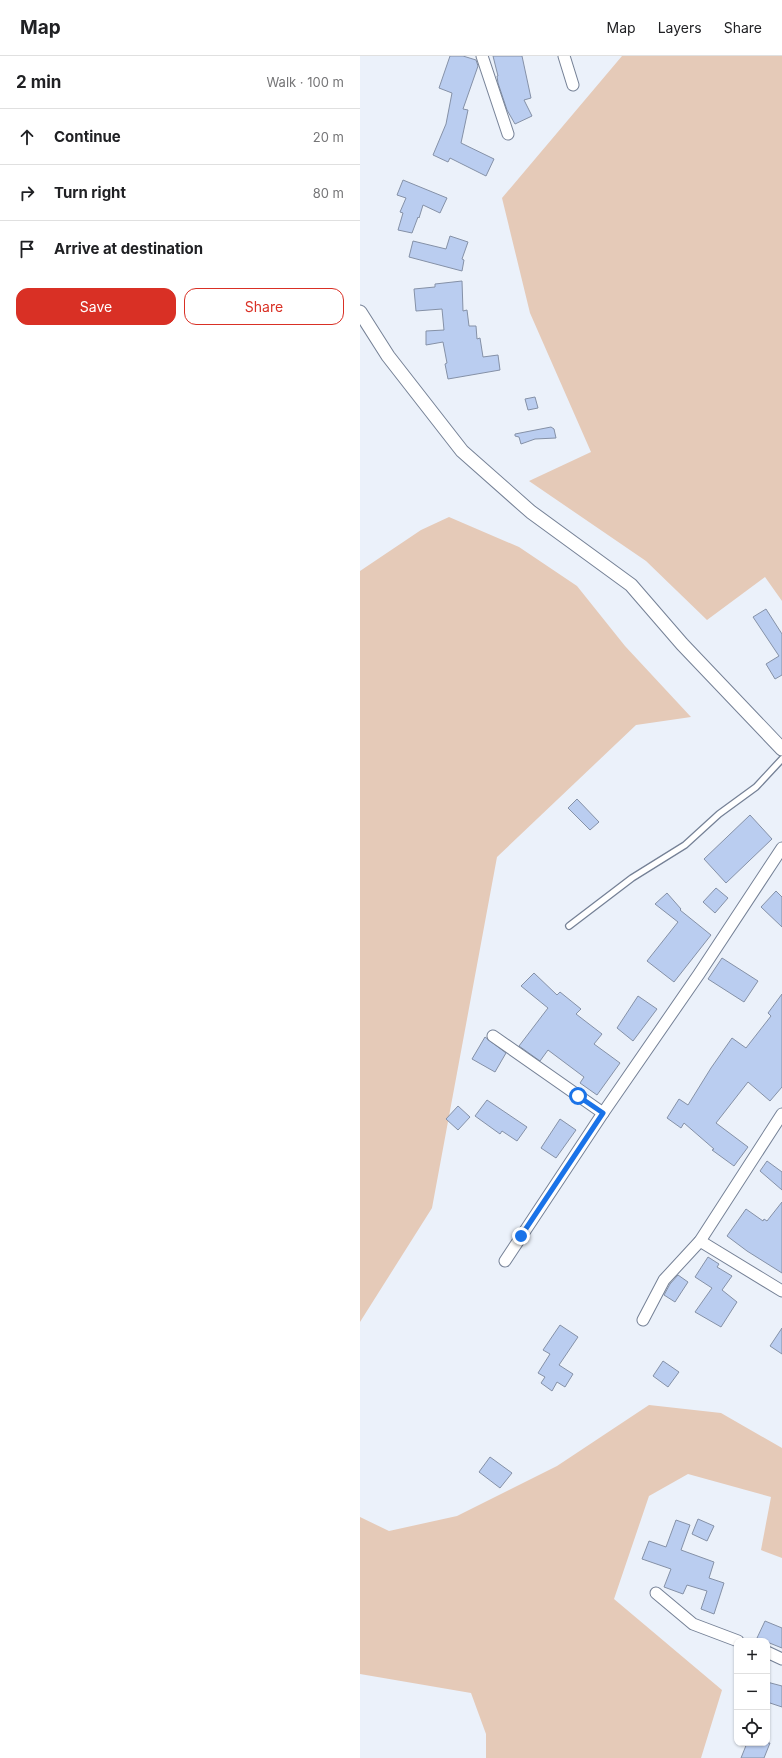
<!DOCTYPE html>
<html lang="en">
<head>
<meta charset="utf-8">
<style>
  body { margin:0; font-family:Inter,sans-serif; background:#f2f2f2; color:#202124 }
  .controls { position:absolute; right:12px; bottom:12px; display:grid; overflow:hidden; border-radius:8px; box-shadow:0 1px 3px #0004 }
  .controls button { width:36px; height:36px; display:grid; place-items:center; padding:0; border:0; border-bottom:1px solid #e0e0e0; background:#fff; color:#202124; font:20px sans-serif }
  .stop { position:absolute; width:12px; height:12px; margin:-9px; border:3px solid #1a73e8; border-radius:50%; background:#fff }
  .stop.end { background:#1a73e8; border-color:#fff; box-shadow:0 1px 4px #0008 }
  .list { margin:0; padding:0; list-style:none }
  h2 { display:flex; justify-content:space-between; align-items:center; height:52px; margin:0; padding:0 16px; font-size:17px }
  h2 small { font-size:13px; font-weight:400; color:#757577 }
  .list li { display:grid; grid-template-columns:26px 1fr auto; gap:12px; align-items:center; box-sizing:border-box; height:56px; padding:0 16px; border-top:1px solid #e0e0e0 }
  .list b { display:block; font-size:15px; white-space:nowrap }
  .list em { font-size:13px; font-style:normal; color:#757577 }
  .actions { display:flex; gap:8px; padding:12px 16px }
  .actions a { flex:1; padding:9px 0; border:1px solid #d93025; border-radius:12px; text-align:center; font-size:14px; color:#d93025 }
  .actions .main { background:#d93025; color:#fff }
  .icon { flex:none; width:22px; height:22px; fill:none; stroke:currentColor; stroke-width:2; stroke-linecap:round; stroke-linejoin:round }
  .map { position:relative; flex:none; width:422px; height:1702px; overflow:hidden }
  header { display:flex; align-items:center; gap:24px; box-sizing:border-box; height:56px; padding:0 20px; background:#fff; border-bottom:1px solid #e0e0e0 }
  header strong { font-size:19px }
  nav { display:flex; gap:22px; margin-inline-start:auto; font-size:14px }
  main { display:flex }
  aside { flex:1; background:#fff }
  .map>svg:first-child { display:block }
</style>
</head>
<body>
<header>
<strong>Map</strong>
<nav><a>Map</a><a>Layers</a><a>Share</a></nav>
</header>
<main>
<aside>
<h2>2 min<small>Walk · 100 m</small></h2>
<ul class="list">
<li><svg class="icon" aria-label="ahead" viewBox="0 0 24 24"><path d="M12 20V5M6 11l6-6 6 6"/></svg><div><b>Continue</b></div><em>20 m</em></li>
<li><svg class="icon" aria-label="right" viewBox="0 0 24 24"><path d="M7 20v-9h11M14 6l5 5-5 5"/></svg><div><b>Turn right</b></div><em>80 m</em></li>
<li><svg class="icon" aria-label="arrive" viewBox="0 0 24 24"><path d="M6 21V4h12l-3 4 3 4H6"/></svg><div><b>Arrive at destination</b></div></li>
</ul>
<div class="actions"><a class="main">Save</a><a>Share</a></div>
</aside>
<div class="map">
<svg width="422" height="1702" viewBox="0 0 422 1702">
  <rect width="100%" height="100%" fill="#ebf1fa"/>
  <g fill="#e5cab8">
    <polygon points="262,0 422,0 422,545 405,521 347,564 286,505 169,425 231,396 170,257 142,142"/>
    <polygon points="89,461 159,491 217,530 265,590 331,661 276,669 137,801 72,1152 0,1266 0,515 61,474"/>
    <polygon points="289,1349 361,1357 422,1392 422,1502 401,1494 411,1441 328,1418 289,1440 254,1543 362,1634 341,1702 126,1702 126,1678 111,1637 0,1618 0,1461 29,1475 97,1460 197,1410"/>
  </g>
  <g fill="#bacdf0" stroke="#8591a7">
    <polygon points="90,0 103,0 116,4 118,10 103,53 108,54 101,87 134,103 126,120 90,102 88,106 73,99 86,68 92,37 79,32"/>
    <polygon points="133,0 162,0 171,42 164,44 172,60 155,68 147,54 138,27 137,20 138,20"/>
    <polygon points="43,124 87,142 80,157 63,149 59,162 58,161 52,177 38,174 43,157 40,156 46,142 37,139"/>
    <polygon points="90,180 108,186 102,203 104,204 102,215 49,201 53,185 86,193"/>
    <polygon points="102,225 103,255 107,254 109,270 116,270 117,283 120,282 123,301 138,299 140,314 88,323 85,308 87,307 83,286 66,289 66,275 84,274 82,253 56,255 54,233 75,231 75,228"/>
    <polygon points="175,341 178,352 168,354 165,343"/>
    <polygon points="191,371 194,373 196,382 175,383 161,388 159,381 155,380 155,378"/>
    <polygon points="406,553 422,578 422,619 415,623 406,608 419,600 393,561"/>
    <polygon points="217,743 239,766 230,774 208,752"/>
    <polygon points="390,759 412,783 366,827 344,803"/>
    <polygon points="356,832 368,842 355,857 343,846"/>
    <polygon points="416,835 422,841 422,871 401,851"/>
    <polygon points="307,837 321,853 320,854 351,879 314,926 287,905 318,866 295,848"/>
    <polygon points="362,902 398,925 384,946 348,923"/>
    <polygon points="174,917 197,939 200,936 221,953 216,958 242,978 234,988 260,1007 237,1039 220,1027 224,1021 188,994 180,1005 159,990 188,952 161,930"/>
    <polygon points="422,938 422,1031 410,1045 388,1026 356,1067 388,1091 374,1110 352,1094 354,1093 324,1067 321,1072 307,1062 319,1043 328,1049 351,1012 372,982 386,992 411,960 408,957"/>
    <polygon points="278,940 297,953 273,985 257,972"/>
    <polygon points="125,981 146,997 135,1016 112,1003"/>
    <polygon points="127,1044 167,1071 157,1085 142,1075 140,1078 115,1060"/>
    <polygon points="98,1050 110,1061 98,1074 86,1063"/>
    <polygon points="200,1063 216,1074 196,1102 181,1092"/>
    <polygon points="407,1105 422,1116 422,1134 400,1115"/>
    <polygon points="422,1146 422,1217 387,1195 367,1180 386,1153 403,1165 404,1163 407,1165"/>
    <polygon points="348,1201 359,1208 357,1211 372,1220 362,1234 377,1246 361,1271 335,1256 352,1232 335,1221"/>
    <polygon points="318,1219 328,1226 315,1246 304,1239 310,1228"/>
    <polygon points="200,1269 218,1281 199,1309 213,1318 205,1331 197,1326 192,1335 181,1327 185,1321 178,1317 190,1298 183,1294"/>
    <polygon points="422,1272 422,1298 410,1290"/>
    <polygon points="303,1305 319,1316 308,1331 293,1320"/>
    <polygon points="130,1401 152,1417 140,1432 119,1416"/>
    <polygon points="338,1463 354,1470 347,1485 332,1478"/>
    <polygon points="316,1464 330,1469 321,1494 354,1506 349,1522 364,1527 354,1558 341,1553 347,1535 327,1529 323,1538 304,1531 311,1513 282,1503 289,1485 306,1491"/>
    <polygon points="405,1565 422,1572 422,1592 397,1582"/>
    <polygon points="407,1626 422,1630 422,1651 407,1646"/>
    <polygon points="387,1687 410,1687 404,1702 381,1702"/>
  </g>
  <g fill="none" stroke-linecap="round" stroke-linejoin="round">
    <g stroke="#758196" stroke-width="8">
      <polyline id="service" points="209,870 272,822 325,789 359,758 396,731 422,703"/>
    </g>
    <g stroke="#758196" stroke-width="13">
      <g id="minor">
        <polyline points="122,0 148,78"/>
        <polyline points="204,0 213,29"/>
        <polyline points="133,980 243,1057"/>
        <polyline points="340,1185 422,1235"/>
        <polyline points="145,1205 243,1057 339,918 422,792"/>
        <polyline points="283,1264 304,1224 340,1185 422,1058"/>
        <polyline points="296,1537 333,1568 378,1585"/>
        <polyline points="407,1596 422,1603"/>
      </g>
    </g>
    <g stroke="#758196" stroke-width="15">
      <polyline id="tertiary" points="0,256 28,300 102,395 171,456 271,529 322,588 422,693"/>
    </g>
    <use href="#service" stroke="#fff" stroke-width="5.5"/>
    <use href="#minor" stroke="#fff" stroke-width="11"/>
    <use href="#tertiary" stroke="#fff" stroke-width="13"/>
  </g>
  <g fill="none" stroke-linecap="round" stroke-linejoin="round">
    <polyline stroke="#1a73e8" stroke-width="5" points="161,1180 243,1057 218,1040"/>
  </g>
</svg>
<div class="controls">
<button>+</button>
<button>−</button>
<button><svg class="icon" aria-label="locate" viewBox="0 0 24 24"><circle cx="12" cy="12" r="6"/><path d="M12 2v4M12 18v4M2 12h4M18 12h4"/></svg></button>
</div>
<div class="stop" style="left:218px;top:1040px"></div>
<div class="stop end" style="left:161px;top:1180px"></div>
</div>
</main>
</body>
</html>
